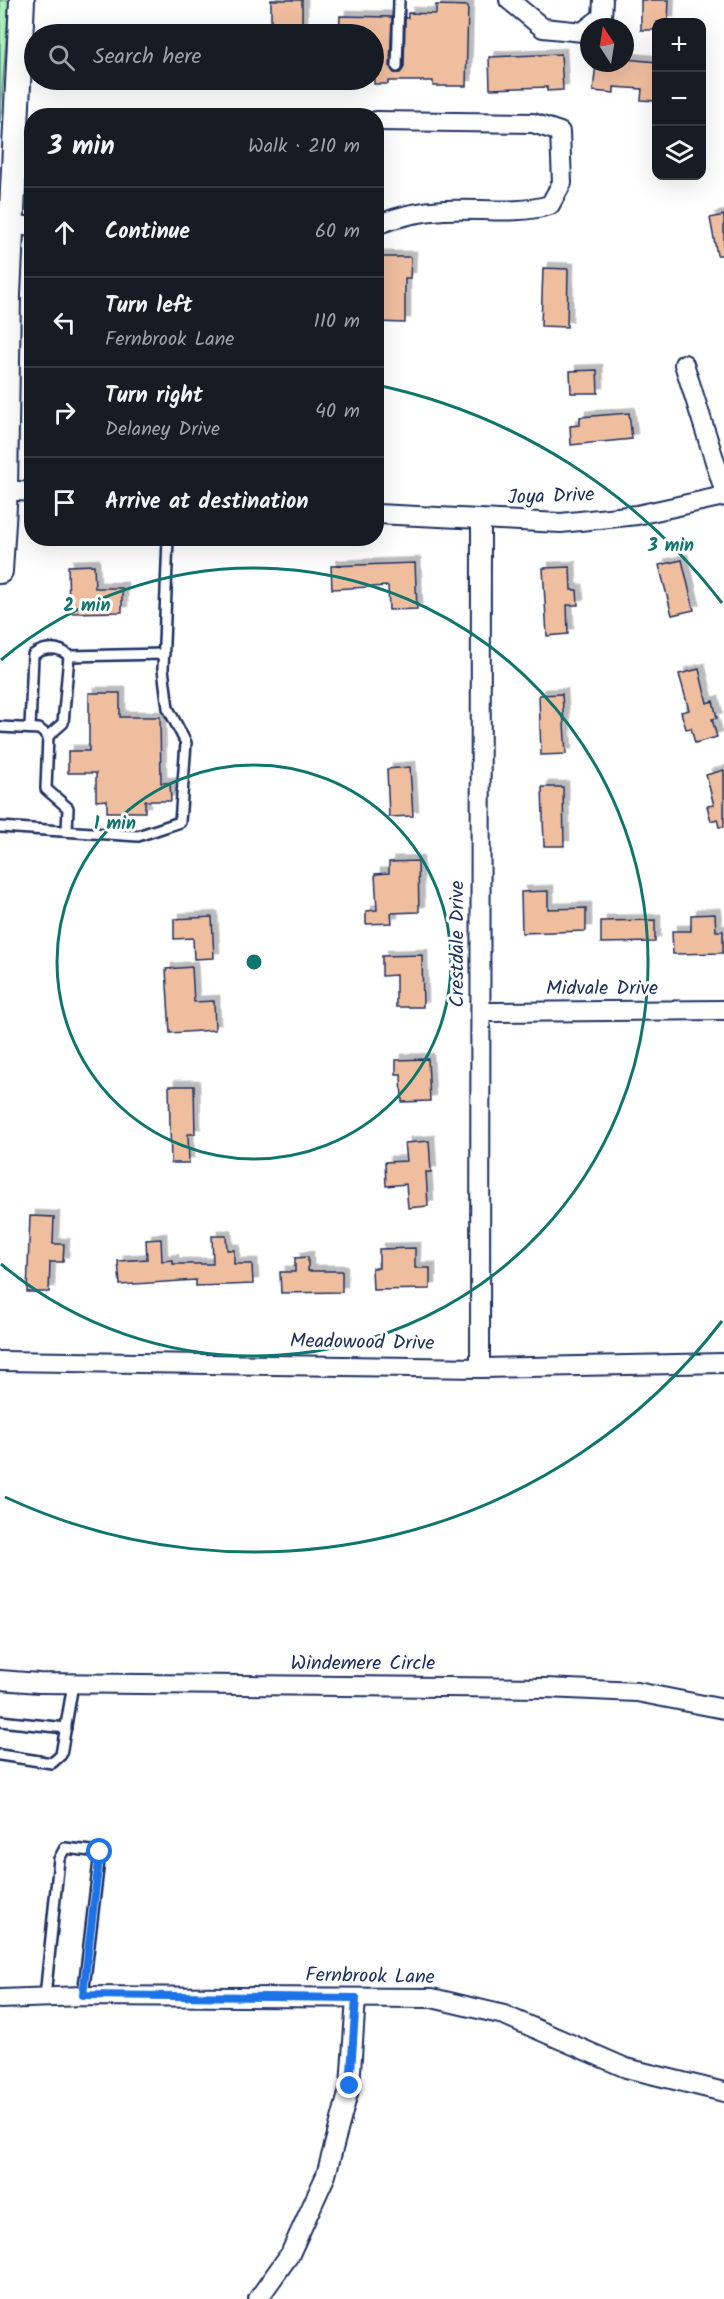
<!DOCTYPE html>
<html lang="en">
<head>
<meta charset="utf-8">
<style>
  body { margin:0; font-family:Kalam,sans-serif; background:#242831; color:#f1f3f6 }
  .controls { position:absolute; right:18px; top:18px; display:grid; overflow:hidden; border-radius:12px; box-shadow:0 6px 24px #0002 }
  .controls button { width:54px; height:54px; display:grid; place-items:center; padding:0; border:0; border-bottom:2px solid #363941; background:#171b24; color:#f1f3f6; font:30px sans-serif }
  .compass { position:absolute; left:580px; top:18px; width:54px; height:54px; border-radius:50%; background:#171b24; box-shadow:0 6px 24px #0002; rotate:348deg }
  .stop { position:absolute; width:18px; height:18px; margin:-14px; border:4px solid #1a73e8; border-radius:50%; background:#fff }
  .stop.end { background:#1a73e8; border-color:#fff; box-shadow:0 2px 6px #0008 }
  .list { margin:0; padding:0; list-style:none }
  h2 { display:flex; justify-content:space-between; align-items:center; height:78px; margin:0; padding:0 24px; font-size:26px }
  h2 small { font-size:20px; font-weight:400; color:#9ea1a6 }
  .list li { display:grid; grid-template-columns:39px 1fr auto; gap:18px; align-items:center; box-sizing:border-box; height:90px; padding:0 24px; border-top:2px solid #363941 }
  .list b { display:block; font-size:22px; white-space:nowrap }
  .list p { margin:0; font-size:20px; white-space:nowrap; color:#9ea1a6 }
  .list em { font-size:20px; font-style:normal; color:#9ea1a6 }
  .icon { flex:none; width:33px; height:33px; fill:none; stroke:currentColor; stroke-width:2; stroke-linecap:round; stroke-linejoin:round }
  .map { position:relative; flex:none; width:724px; height:2299px; overflow:hidden }
  .search { position:absolute; background:#171b24; box-shadow:0 6px 24px #0002; left:24px; top:24px; width:360px; height:66px; display:flex; align-items:center; gap:15px; box-sizing:border-box; padding:0 21px; border-radius:33px; color:#9ea1a6; font-size:22px }
  .panel { position:absolute; background:#171b24; box-shadow:0 6px 24px #0002; left:24px; top:108px; width:360px; height:438px; border-radius:24px }
  .map>svg:first-child { display:block }
</style>
</head>
<body>
<div class="map">
<svg width="724" height="2299" viewBox="0 0 724 2299">
  <defs>
    <filter id="shadow"><feDropShadow dx="5.5" dy="-5.5" stdDeviation="0" flood-color="#0004"/></filter>
  </defs>
  <rect width="100%" height="100%" fill="#fff"/>
  <filter id="ink" filterUnits="userSpaceOnUse"><feTurbulence type="fractalNoise" baseFrequency=".0167" numOctaves="2"/><feDisplacementMap in="SourceGraphic" scale="12" xChannelSelector="R" yChannelSelector="G"/><feConvolveMatrix kernelMatrix="1 2 1 2 8 2 1 2 1" color-interpolation-filters="sRGB"/></filter>
  <g filter="url(#ink)">
    <polygon fill="#aaefba" stroke="#628f8c" stroke-width="1.5" points="0,0 9,0 0,123"/>
    <g fill="#efbe9f" stroke="#1b2f5e" stroke-width="1.5" filter="url(#shadow)">
      <polygon points="271,0 302,0 302,34 275,34 276,22 271,22"/>
      <polygon points="641,0 669,0 668,22 657,22 657,30 641,30"/>
      <polygon points="436,5 468,6 466,86 433,86 433,81 388,81 388,84 374,84 374,34 339,34 340,16 392,17 390,67 394,73 400,73 404,67 405,18 408,18 408,13 436,14"/>
      <polygon points="561,54 563,90 547,91 547,87 490,89 489,57"/>
      <polygon points="625,59 657,62 657,101 641,100 642,89 614,87 614,93 593,91 596,63 625,63"/>
      <polygon points="724,215 724,255 717,255 710,218"/>
      <polygon points="376,257 411,257 410,278 405,278 405,323 376,322"/>
      <polygon points="543,268 568,269 567,327 541,326"/>
      <polygon points="597,370 598,393 571,393 570,371"/>
      <polygon points="629,413 632,439 571,445 570,426 580,425 580,417"/>
      <polygon points="682,560 694,610 672,615 659,565"/>
      <polygon points="415,563 417,609 389,610 388,586 332,589 331,566"/>
      <polygon points="94,565 95,588 122,588 122,612 69,613 68,566"/>
      <polygon points="570,567 571,590 577,590 578,605 567,605 568,634 547,636 543,568"/>
      <polygon points="699,669 707,703 713,701 717,718 712,719 717,737 695,743 691,728 686,729 681,712 689,710 679,674"/>
      <polygon points="89,693 120,693 120,717 160,717 161,783 170,783 171,801 145,801 145,812 107,812 107,800 96,801 96,773 68,773 68,751 89,751"/>
      <polygon points="562,694 566,754 541,755 539,695"/>
      <polygon points="410,767 413,816 389,817 387,769"/>
      <polygon points="724,770 724,827 719,827 717,819 711,821 707,806 714,805 706,775"/>
      <polygon points="542,787 563,787 564,846 544,846"/>
      <polygon points="418,861 419,912 391,913 392,923 366,924 366,911 377,910 375,874 389,873 389,862"/>
      <polygon points="548,891 548,909 586,908 586,931 522,933 521,892"/>
      <polygon points="715,914 716,931 723,931 723,953 673,954 672,931 691,931 691,915"/>
      <polygon points="212,917 214,958 194,959 193,938 174,939 174,919"/>
      <polygon points="655,920 655,942 601,943 601,921"/>
      <polygon points="422,955 423,1007 396,1007 396,975 382,976 382,956"/>
      <polygon points="192,967 194,1002 214,1001 215,1030 170,1033 166,969"/>
      <polygon points="428,1059 430,1101 402,1102 401,1074 396,1074 396,1060"/>
      <polygon points="169,1086 194,1086 195,1134 188,1134 189,1163 171,1163"/>
      <polygon points="429,1141 431,1172 426,1172 428,1206 408,1208 406,1184 386,1186 385,1162 407,1161 405,1143"/>
      <polygon points="30,1216 54,1217 53,1244 64,1244 63,1262 50,1262 49,1292 27,1292"/>
      <polygon points="212,1236 226,1236 227,1250 234,1250 234,1264 252,1264 253,1284 196,1286 196,1280 120,1285 118,1261 147,1259 146,1240 161,1239 162,1261 173,1260 173,1264 213,1264"/>
      <polygon points="415,1248 415,1268 430,1268 430,1289 373,1290 372,1268 379,1268 379,1249"/>
      <polygon points="308,1257 308,1271 342,1271 342,1292 281,1293 280,1272 295,1272 295,1258"/>
    </g>
    <g fill="none" stroke-linecap="round" stroke-linejoin="round">
      <g stroke="#1b2f5e" stroke-width="14">
        <g id="service">
          <polyline points="397,67 399,0"/>
          <polyline points="69,656 164,654"/>
          <polyline points="0,727 39,729 48,736 46,789 68,808 67,831"/>
          <path d="M30 728 33 655C44 647 59 646 69 656L63 723 48 736"/>
          <polyline points="0,827 138,836 180,822 186,743 168,708 163,669 168,538"/>
          <polyline points="0,1721 66,1728"/>
          <polyline points="0,1755 52,1763 61,1755 73,1684"/>
          <polyline points="45,1997 59,1859 65,1848 100,1852 83,1996"/>
        </g>
      </g>
      <g stroke="#1b2f5e" stroke-width="22">
        <g id="minor">
          <polyline points="509,0 543,28 583,32 589,27"/>
          <polyline points="589,27 602,17 603,0"/>
          <path d="M376 121 533 123 560 132 562 183 550 205C515 215 480 208 444 210 420 211 399 216 376 225"/>
          <polyline points="12,224 32,227"/>
          <polyline points="684,364 724,490"/>
          <polyline points="5,490 32,492"/>
          <polyline points="376,514 561,523 637,515 724,496"/>
          <polyline points="481,1012 724,1010"/>
          <polyline points="0,1361 480,1368 724,1363"/>
          <polyline points="480,1368 481,521"/>
          <polyline points="0,1680 39,1683 546,1688 637,1692 724,1709"/>
          <polyline points="0,1999 83,1996 432,1998 504,2015 626,2068 724,2092"/>
          <polyline points="258,2299 290,2254 326,2175 350,2086 356,1998"/>
        </g>
      </g>
      <g stroke="#1b2f5e" stroke-width="28">
        <polyline id="secondary" points="0,571 5,490 8,295 22,0"/>
      </g>
      <use href="#service" stroke="#fff" stroke-width="9"/>
      <use href="#minor" stroke="#fff" stroke-width="18"/>
      <use href="#secondary" stroke="#fff" stroke-width="24"/>
    </g>
  </g>
  <g fill="none" stroke-linecap="round" stroke-linejoin="round" filter="url(#ink)">
    <polyline stroke="#1a73e8" stroke-width="8" points="100,1852 83,1995 356,1998 350,2086"/>
  </g>
  <g fill="none" stroke="#0f766e" stroke-width="3">
    <circle cx="254" cy="962" r="197"/>
    <path d="M1 660A394 394 0 1 1 1 1264"/>
    <path d="M722 1321A590 590 0 0 1 5 1497M377 385A590 590 0 0 1 722 603"/>
  </g>
  <g text-anchor="middle" dominant-baseline="central" stroke-width="6" stroke-linejoin="round" paint-order="stroke">
    <g font-size="20" fill="#1b2f5e" stroke="#fff">
      <text transform="translate(551 497) rotate(-2)">Joya Drive</text>
      <text transform="translate(458 944) rotate(-90)">Crestdale Drive</text>
      <text x="602" y="989">Midvale Drive</text>
      <text transform="translate(362 1343) rotate(1)">Meadowood Drive</text>
      <text x="363" y="1664">Windemere Circle</text>
      <text transform="translate(370 1977) rotate(1)">Fernbrook Lane</text>
    </g>
  </g>
  <circle cx="254" cy="962" r="9" fill="#0f766e" stroke="#fff" stroke-width="3"/>
  <g font-size="18" text-anchor="middle" font-weight="bold" fill="#0f766e" stroke="#fff" stroke-width="6" stroke-linejoin="round" paint-order="stroke">
    <text x="671" y="551">3 min</text>
    <text x="87" y="611">2 min</text>
    <text x="115" y="829">1 min</text>
  </g>
</svg>
<div class="controls">
<button>+</button>
<button>−</button>
<button><svg class="icon" aria-label="layers" viewBox="0 0 24 24"><path d="M12 4l9 5-9 5-9-5zM3 14l9 5 9-5"/></svg></button>
</div>
<svg class="compass" viewBox="-18 -18 36 36"><path d="M0-13l5 13h-10z" fill="#e53935"/><path d="M0 13l5-13h-10z" fill="#9ea1a6"/></svg>
<div class="stop" style="left:100px;top:1852px"></div>
<div class="stop end" style="left:350px;top:2086px"></div>
<div class="search"><svg class="icon" aria-label="search" viewBox="0 0 24 24"><circle cx="10" cy="10" r="6"/><path d="M15 15l6 6"/></svg>Search here</div>
<section class="panel">
<h2>3 min<small>Walk · 210 m</small></h2>
<ul class="list">
<li><svg class="icon" aria-label="ahead" viewBox="0 0 24 24"><path d="M12 20V5M6 11l6-6 6 6"/></svg><div><b>Continue</b></div><em>60 m</em></li>
<li><svg class="icon" aria-label="left" viewBox="0 0 24 24"><path d="M17 20v-9H6M10 6l-5 5 5 5"/></svg><div><b>Turn left</b><p>Fernbrook Lane</p></div><em>110 m</em></li>
<li><svg class="icon" aria-label="right" viewBox="0 0 24 24"><path d="M7 20v-9h11M14 6l5 5-5 5"/></svg><div><b>Turn right</b><p>Delaney Drive</p></div><em>40 m</em></li>
<li><svg class="icon" aria-label="arrive" viewBox="0 0 24 24"><path d="M6 21V4h12l-3 4 3 4H6"/></svg><div><b>Arrive at destination</b></div></li>
</ul>
</section>
</div>
</body>
</html>
